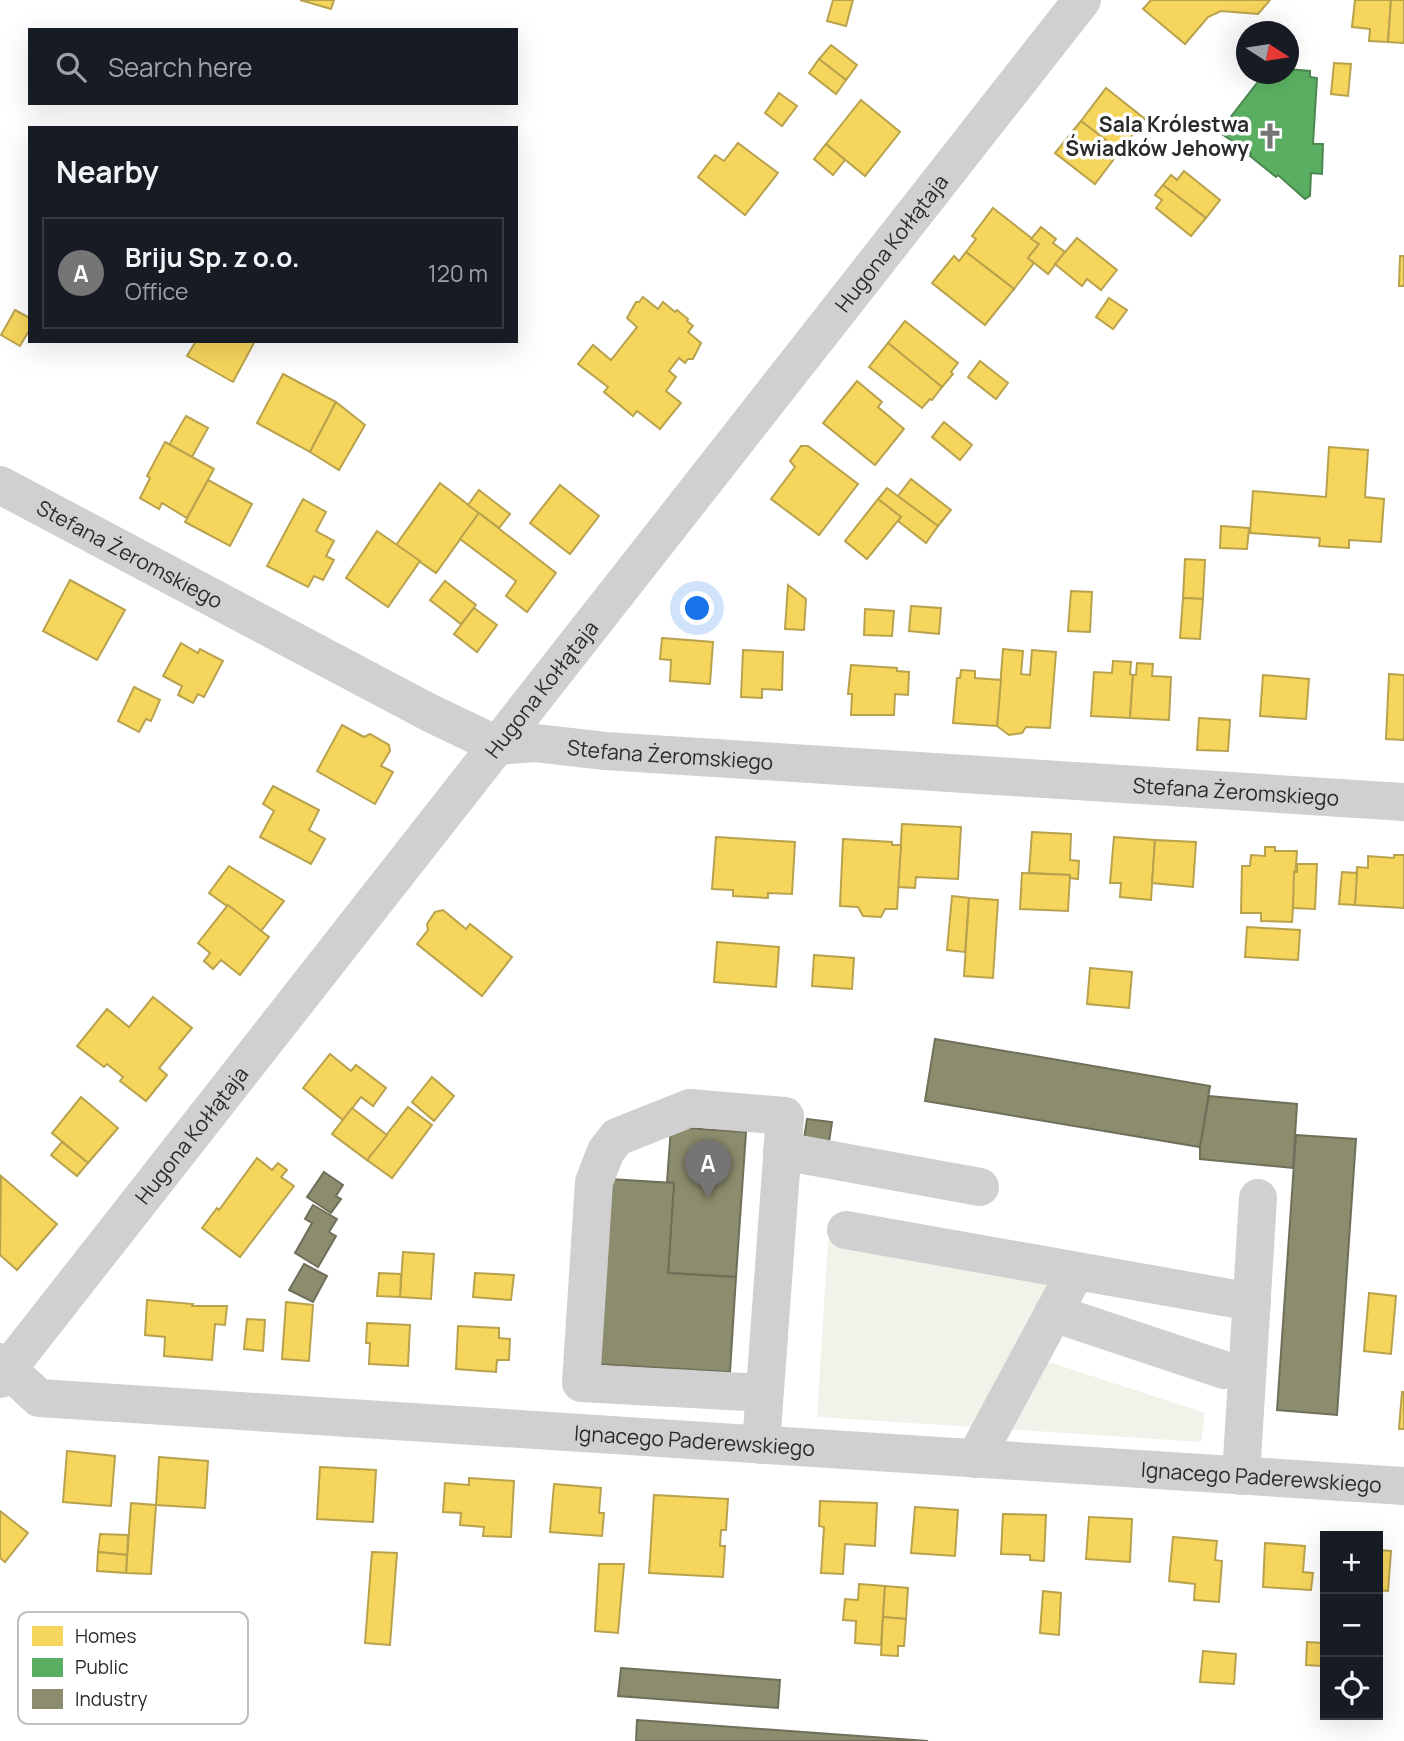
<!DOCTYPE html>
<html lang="en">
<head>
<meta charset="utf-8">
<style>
  body { margin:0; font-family:Manrope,sans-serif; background:#20242c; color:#f1f3f6 }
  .controls { position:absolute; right:21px; bottom:21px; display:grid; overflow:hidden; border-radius:0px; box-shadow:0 7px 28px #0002 }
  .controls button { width:63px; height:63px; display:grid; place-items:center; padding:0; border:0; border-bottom:2px solid #363941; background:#171b24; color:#f1f3f6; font:35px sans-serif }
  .compass { position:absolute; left:1236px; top:21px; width:63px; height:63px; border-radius:50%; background:#171b24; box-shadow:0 7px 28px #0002; rotate:102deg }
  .you { position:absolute; left:698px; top:609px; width:24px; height:24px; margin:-18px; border:5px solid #fff; border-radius:50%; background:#1a73e8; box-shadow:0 0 0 10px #1a73e833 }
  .badge { display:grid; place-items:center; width:46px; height:46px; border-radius:50%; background:#757575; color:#fff; font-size:23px; font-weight:700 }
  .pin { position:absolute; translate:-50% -58px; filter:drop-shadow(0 2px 4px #0008) }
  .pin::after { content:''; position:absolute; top:37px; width:24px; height:21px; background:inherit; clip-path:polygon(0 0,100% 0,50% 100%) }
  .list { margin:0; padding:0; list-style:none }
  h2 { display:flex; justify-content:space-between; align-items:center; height:91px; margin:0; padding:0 28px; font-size:30px }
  h2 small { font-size:23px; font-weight:400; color:#9ea1a6 }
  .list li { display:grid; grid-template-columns:46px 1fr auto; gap:21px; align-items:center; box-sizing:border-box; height:112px; margin:0 14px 14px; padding:0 14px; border:2px solid #363941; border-radius:0px }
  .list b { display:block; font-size:26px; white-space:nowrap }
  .list p { margin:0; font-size:23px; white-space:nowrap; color:#9ea1a6 }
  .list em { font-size:23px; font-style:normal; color:#9ea1a6 }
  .icon { flex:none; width:38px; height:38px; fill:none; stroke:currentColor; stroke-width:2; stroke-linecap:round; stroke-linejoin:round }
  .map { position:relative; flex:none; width:1404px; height:1741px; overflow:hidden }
  .search { position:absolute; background:#171b24; box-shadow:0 7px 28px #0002; left:28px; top:28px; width:490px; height:77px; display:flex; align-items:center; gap:18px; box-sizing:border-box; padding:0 24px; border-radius:0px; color:#9ea1a6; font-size:26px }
  .panel { position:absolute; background:#171b24; box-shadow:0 7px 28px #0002; left:28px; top:126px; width:490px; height:217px; border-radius:0px }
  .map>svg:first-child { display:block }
</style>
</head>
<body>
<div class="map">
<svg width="1404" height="1741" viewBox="0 0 1404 1741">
  <rect width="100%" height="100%" fill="#fff"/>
  <g fill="#f0f3ea">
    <polygon points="828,1240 1060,1281 974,1427 817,1417"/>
    <polygon points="1043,1360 1205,1413 1201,1442 1003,1429"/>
  </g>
  <g fill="#f6d55c" stroke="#b9a24d" stroke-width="2">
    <polygon points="300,0 334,0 331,9"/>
    <polygon points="833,0 853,0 846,26 827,21"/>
    <polygon points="1151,0 1270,0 1258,14 1221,11 1208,17 1185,44 1143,9"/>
    <polygon points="1355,0 1391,0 1388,42 1369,41 1370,29 1352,27"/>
    <polygon points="1391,0 1404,0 1404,43 1388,42"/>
    <polygon points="831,45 857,65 846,80 819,59"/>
    <polygon points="819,59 846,80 836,94 809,73"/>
    <polygon points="1334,63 1351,64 1348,96 1331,94"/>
    <polygon points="1106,88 1145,119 1120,151 1081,121"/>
    <polygon points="779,93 797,106 782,126 765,113"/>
    <polygon points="861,100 900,132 865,176 826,144"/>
    <polygon points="1081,121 1120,151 1095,184 1055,153"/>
    <polygon points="738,143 778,173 745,215 698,177 715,155 724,161"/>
    <polygon points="826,144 845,160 833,175 814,159"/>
    <polygon points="1184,171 1220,200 1206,218 1163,185 1171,175 1177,180"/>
    <polygon points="1163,185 1206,218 1191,236 1156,208 1162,200 1155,195"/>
    <polygon points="993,208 1039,244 1028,258 1034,263 1014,289 966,252 976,239 972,236"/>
    <polygon points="1041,227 1056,239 1053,243 1065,252 1048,274 1028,258 1039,244 1031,239"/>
    <polygon points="1077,238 1117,270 1101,290 1087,279 1082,286 1055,264"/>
    <polygon points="966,252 1014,289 985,325 932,283 954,256 959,261"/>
    <polygon points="1400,256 1404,256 1404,286 1399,286"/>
    <polygon points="643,297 658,309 663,302 675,312 677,310 688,319 687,321 693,326 688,332 701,343 693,359 688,359 685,363 679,358 669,371 676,377 666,391 681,403 660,429 637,411 633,416 604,392 608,387 578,364 593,345 611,360 637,327 627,318 636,302 639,302"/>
    <polygon points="1109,298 1127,310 1113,329 1096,317"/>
    <polygon points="15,310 30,318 30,329 20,346 1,335"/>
    <polygon points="905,321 958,363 951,372 953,374 942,387 888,343"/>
    <polygon points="196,341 255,341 233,382 187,356"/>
    <polygon points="888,343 942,387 932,400 930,399 922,408 869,367"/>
    <polygon points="980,361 1008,383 996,399 968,377"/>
    <polygon points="283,374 336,402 310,452 257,423"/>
    <polygon points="857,381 882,402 878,407 904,429 875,465 823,423"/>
    <polygon points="336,402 365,425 339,470 310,452"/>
    <polygon points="186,416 208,428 192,457 169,445"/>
    <polygon points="944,422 972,445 960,460 932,437"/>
    <polygon points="165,442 214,469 187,518 162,503 159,509 140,498 150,478 147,476"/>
    <polygon points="801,446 808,446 858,484 819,535 771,499 795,467 790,461"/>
    <polygon points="1329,447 1368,450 1365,497 1384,499 1381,542 1349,540 1349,548 1319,546 1320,538 1250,533 1253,491 1326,497"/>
    <polygon points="911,479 951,510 938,526 898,496"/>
    <polygon points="208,480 252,504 230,546 185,522"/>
    <polygon points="440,483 479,513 436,573 396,545"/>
    <polygon points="560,485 599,516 570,554 530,523"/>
    <polygon points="887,488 938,526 926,543 898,521 901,517 878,499"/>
    <polygon points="479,490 510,514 499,528 468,505"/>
    <polygon points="303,499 326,512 316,531 334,541 326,556 334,560 323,580 314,576 308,587 267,566"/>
    <polygon points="878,499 901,517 867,559 845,541"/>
    <polygon points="479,513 556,573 527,612 506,596 516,581 460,539"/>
    <polygon points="1221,526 1249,528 1247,549 1220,548"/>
    <polygon points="377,531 420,561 388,607 346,578"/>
    <polygon points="1185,559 1205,560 1203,599 1183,598"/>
    <polygon points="70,580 125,610 97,660 43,631"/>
    <polygon points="445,581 476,605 461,624 430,600"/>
    <polygon points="788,585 806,599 804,630 785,629"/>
    <polygon points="1071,591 1092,592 1090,632 1068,631"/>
    <polygon points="1183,598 1203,599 1200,639 1180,638"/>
    <polygon points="911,606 941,608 939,634 909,631"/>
    <polygon points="474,608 497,625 477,652 454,634"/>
    <polygon points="865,609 894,611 892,636 864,635"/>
    <polygon points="662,638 713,642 710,684 670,681 671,660 660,659"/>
    <polygon points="181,643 198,653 200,649 223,661 204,697 198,694 193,703 178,695 182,686 163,676"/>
    <polygon points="1003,649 1023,651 1021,674 1030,675 1032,650 1056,652 1050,728 1026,727 1022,733 1009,735 997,726"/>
    <polygon points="743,650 783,652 782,690 762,689 762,698 741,697"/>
    <polygon points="1113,661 1131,662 1130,674 1133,675 1130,718 1091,716 1094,672 1112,673"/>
    <polygon points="1137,663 1153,664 1152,676 1171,677 1169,720 1130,718 1133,675 1136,675"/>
    <polygon points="851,665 897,668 897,671 909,672 908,695 895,694 894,715 851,715 852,694 848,694"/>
    <polygon points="961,670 975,671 975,678 1001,680 997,726 953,723 957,678 960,678"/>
    <polygon points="1389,674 1404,675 1404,740 1386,739"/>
    <polygon points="1263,675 1309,679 1306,719 1260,716"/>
    <polygon points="134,687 160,700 151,721 146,719 139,732 118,721"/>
    <polygon points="1199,718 1230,720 1228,751 1197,750"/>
    <polygon points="342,725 364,737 370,734 389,745 390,751 381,766 393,772 375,804 317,771"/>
    <polygon points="273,786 319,810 309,830 325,839 311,864 260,837 274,811 263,804"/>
    <polygon points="902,824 961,827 958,879 916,877 915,888 898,887"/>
    <polygon points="1032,832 1071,834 1070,860 1079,861 1078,879 1070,878 1070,875 1029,873"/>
    <polygon points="716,837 795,842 792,894 768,893 768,898 733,896 733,890 712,889"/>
    <polygon points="1114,837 1155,840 1151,900 1120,897 1121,883 1110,883"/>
    <polygon points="843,839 892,842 892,845 901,845 897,909 885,909 881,917 863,916 858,907 840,906"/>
    <polygon points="1155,840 1196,842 1193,887 1152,883"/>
    <polygon points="1265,847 1275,847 1275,851 1297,851 1292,922 1261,921 1261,913 1241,913 1242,866 1250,866 1251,855 1265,856"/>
    <polygon points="1394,855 1404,855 1404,908 1355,905 1357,867 1368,868 1368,856 1394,858"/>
    <polygon points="1297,864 1317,864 1315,909 1293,908 1294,872 1297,872"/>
    <polygon points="229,866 284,901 261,931 209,893"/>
    <polygon points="1342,872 1357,873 1355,905 1339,904"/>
    <polygon points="1022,873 1070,875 1068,911 1020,909"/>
    <polygon points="952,896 969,898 965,952 947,950"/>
    <polygon points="969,898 998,900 993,978 964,976"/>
    <polygon points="228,905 269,937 240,975 221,960 213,969 204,961 210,953 198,943"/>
    <polygon points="443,910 466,929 470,924 512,957 482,996 417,944 428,930 427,924 435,912"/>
    <polygon points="1247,927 1300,930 1298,960 1245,957"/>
    <polygon points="717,942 779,947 776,987 714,982"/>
    <polygon points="814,955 854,958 852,989 812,986"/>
    <polygon points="1090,968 1132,972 1129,1008 1087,1004"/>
    <polygon points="153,997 192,1028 159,1068 167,1075 146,1101 120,1081 123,1077 107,1064 104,1067 77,1046 107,1009 129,1027"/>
    <polygon points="330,1054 351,1071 356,1065 386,1088 373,1106 361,1097 343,1120 303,1088"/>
    <polygon points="432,1077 454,1096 434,1121 412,1102"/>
    <polygon points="81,1097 118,1128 88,1163 52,1133"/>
    <polygon points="408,1107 432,1125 392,1178 367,1160"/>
    <polygon points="352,1108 387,1135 367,1160 332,1134"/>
    <polygon points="62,1142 88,1163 77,1176 51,1155"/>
    <polygon points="257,1158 272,1170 278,1163 287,1170 281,1177 294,1186 240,1257 202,1228 217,1208 219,1210"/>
    <polygon points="1,1176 57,1224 17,1270 0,1255"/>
    <polygon points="403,1252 434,1254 431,1299 400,1297"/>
    <polygon points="379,1273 401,1274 400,1297 377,1296"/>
    <polygon points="475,1273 514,1275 511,1300 473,1297"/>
    <polygon points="1369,1293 1396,1296 1391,1354 1364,1351"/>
    <polygon points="147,1300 193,1304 192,1306 227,1306 225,1325 215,1324 212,1360 164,1356 165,1337 145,1335"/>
    <polygon points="286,1302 313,1305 309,1361 282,1359"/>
    <polygon points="247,1319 265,1320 263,1351 244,1349"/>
    <polygon points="367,1323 410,1325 408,1366 369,1364 370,1343 366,1343"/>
    <polygon points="458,1326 499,1328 499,1338 510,1339 509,1360 497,1360 496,1372 456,1369"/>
    <polygon points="1402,1392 1404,1392 1404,1429 1399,1429"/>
    <polygon points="67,1451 115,1456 111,1506 63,1502"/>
    <polygon points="159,1457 208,1461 205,1508 156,1505"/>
    <polygon points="320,1467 376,1470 373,1522 317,1519"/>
    <polygon points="469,1478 514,1481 511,1537 483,1536 484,1527 460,1525 461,1513 443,1512 445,1483 469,1485"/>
    <polygon points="554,1484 601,1488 599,1513 604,1513 602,1536 550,1532"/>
    <polygon points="654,1495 728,1499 726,1530 721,1530 720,1546 725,1546 723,1577 649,1573"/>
    <polygon points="820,1501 877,1503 875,1546 845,1544 843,1574 821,1573 824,1527 819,1526"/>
    <polygon points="131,1503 156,1505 151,1574 126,1573"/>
    <polygon points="915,1507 958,1510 955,1556 911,1553"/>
    <polygon points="0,1511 28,1533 5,1562 0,1558"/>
    <polygon points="1003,1514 1046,1515 1044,1561 1030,1560 1030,1555 1001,1554"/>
    <polygon points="1089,1517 1132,1519 1130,1562 1086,1559"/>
    <polygon points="100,1534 128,1535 127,1555 98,1552"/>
    <polygon points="1173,1537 1217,1541 1215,1560 1222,1561 1219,1602 1194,1600 1195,1584 1169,1581"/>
    <polygon points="1265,1543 1305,1546 1303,1572 1313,1573 1311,1590 1263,1587"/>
    <polygon points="1378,1550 1391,1551 1388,1591 1378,1590"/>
    <polygon points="98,1552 127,1555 126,1573 97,1571"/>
    <polygon points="372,1552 397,1553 390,1645 365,1643"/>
    <polygon points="599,1564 624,1564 618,1633 595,1631"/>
    <polygon points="859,1584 885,1586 881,1645 855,1643 856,1621 843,1620 845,1599 858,1600"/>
    <polygon points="885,1586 908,1588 906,1619 883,1617"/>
    <polygon points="1043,1591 1061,1593 1059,1635 1040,1633"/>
    <polygon points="883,1617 906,1619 904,1646 898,1646 898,1656 881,1655"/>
    <polygon points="1307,1642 1323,1643 1321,1666 1306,1665"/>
    <polygon points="1203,1651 1236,1654 1234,1684 1200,1682"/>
  </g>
  <polygon fill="#5aae61" stroke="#4c8751" stroke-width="2" points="1288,69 1310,71 1310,77 1317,78 1313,144 1323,144 1322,174 1311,173 1310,196 1305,199 1278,175 1276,177 1250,156 1251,154 1219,132 1264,74 1288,74"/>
  <g fill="#8c8c6e" stroke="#6f6f5a" stroke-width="2">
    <polygon points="935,1039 1210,1086 1200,1147 925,1101"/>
    <polygon points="1209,1096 1297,1104 1293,1168 1200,1159 1200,1147"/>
    <polygon points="807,1119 832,1122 828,1149 803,1145"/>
    <polygon points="671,1127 746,1132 736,1277 668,1273 674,1183 667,1182"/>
    <polygon points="1296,1135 1356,1139 1337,1415 1277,1410"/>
    <polygon points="324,1172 343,1185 336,1196 341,1199 331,1213 307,1197"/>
    <polygon points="609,1179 674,1183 668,1273 736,1277 730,1372 597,1364"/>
    <polygon points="313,1205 337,1219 329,1232 336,1236 318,1267 295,1253 312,1223 305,1219"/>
    <polygon points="304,1264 327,1276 313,1302 289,1290"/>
    <polygon points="621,1668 780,1680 778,1708 618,1696"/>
    <polygon points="637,1720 928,1741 636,1741"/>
  </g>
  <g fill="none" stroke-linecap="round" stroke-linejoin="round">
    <g stroke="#d0d0d0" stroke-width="38">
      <path id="s1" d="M0 485 430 713 499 746 535 743 605 751 1404 802"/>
      <polyline points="782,1151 980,1187"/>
      <polyline points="846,1230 1252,1302"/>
      <polyline points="1053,1313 1224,1370"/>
      <path id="s2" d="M0 1362 39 1398 1404 1486"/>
      <path id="s3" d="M0 1379 1082 0"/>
      <polyline points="761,1445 785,1116 690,1108 617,1137 606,1151 594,1182 581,1383 765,1393"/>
      <polyline points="975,1459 1076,1271"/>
      <polyline points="1241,1476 1258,1198"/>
    </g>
  </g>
  <defs>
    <g id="church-bare" transform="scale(2.1)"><path d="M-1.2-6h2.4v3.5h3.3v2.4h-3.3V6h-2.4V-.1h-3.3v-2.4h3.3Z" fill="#757575" stroke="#fff" stroke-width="2.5" paint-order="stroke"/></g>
  </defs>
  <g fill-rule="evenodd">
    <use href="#church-bare" x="1270" y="136"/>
  </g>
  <g text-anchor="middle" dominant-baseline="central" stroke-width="7" stroke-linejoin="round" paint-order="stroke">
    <g font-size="21" font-weight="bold" fill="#2b2b2b" stroke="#fff" text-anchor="end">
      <text x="1249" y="124">Sala Królestwa<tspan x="1249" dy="24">Świadków Jehowy</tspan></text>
    </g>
    <g font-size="21" fill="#2b2b2b" stroke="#fff">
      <text stroke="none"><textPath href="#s3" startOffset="1444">Hugona Kołłątaja</textPath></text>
      <text stroke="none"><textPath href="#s1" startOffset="147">Stefana Żeromskiego</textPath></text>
      <text stroke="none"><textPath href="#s3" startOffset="877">Hugona Kołłątaja</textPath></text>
      <text stroke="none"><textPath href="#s1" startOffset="735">Stefana Żeromskiego</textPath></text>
      <text stroke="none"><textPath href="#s1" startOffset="1302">Stefana Żeromskiego</textPath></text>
      <text stroke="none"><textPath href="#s3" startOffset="310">Hugona Kołłątaja</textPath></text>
      <text stroke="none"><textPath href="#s2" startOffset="710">Ignacego Paderewskiego</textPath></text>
      <text stroke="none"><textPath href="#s2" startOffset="1278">Ignacego Paderewskiego</textPath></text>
    </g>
  </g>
  <rect x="18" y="1612" width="230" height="112" rx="10" fill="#fff" stroke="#bfbfbf" stroke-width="2"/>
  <rect x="32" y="1626" width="31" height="20" fill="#f6d55c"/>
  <rect x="32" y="1658" width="31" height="19" fill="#5aae61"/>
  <rect x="32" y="1689" width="31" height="20" fill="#8c8c6e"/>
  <g font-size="19" fill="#2b2b2b">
    <text x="75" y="1643">Homes</text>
    <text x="75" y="1674">Public</text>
    <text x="75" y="1706">Industry</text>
  </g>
</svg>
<div class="controls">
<button>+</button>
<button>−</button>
<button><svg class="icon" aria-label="locate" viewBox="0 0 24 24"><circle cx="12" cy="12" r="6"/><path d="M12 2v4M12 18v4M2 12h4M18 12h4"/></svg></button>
</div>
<svg class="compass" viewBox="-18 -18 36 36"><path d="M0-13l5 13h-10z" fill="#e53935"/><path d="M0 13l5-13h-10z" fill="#9ea1a6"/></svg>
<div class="you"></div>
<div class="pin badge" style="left:708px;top:1198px">A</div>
<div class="search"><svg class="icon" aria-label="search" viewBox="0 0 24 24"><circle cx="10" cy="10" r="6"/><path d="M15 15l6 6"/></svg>Search here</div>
<section class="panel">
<h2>Nearby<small></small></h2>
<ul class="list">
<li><span class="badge">A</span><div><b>Briju Sp. z o.o.</b><p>Office</p></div><em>120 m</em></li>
</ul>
</section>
</div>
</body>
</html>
